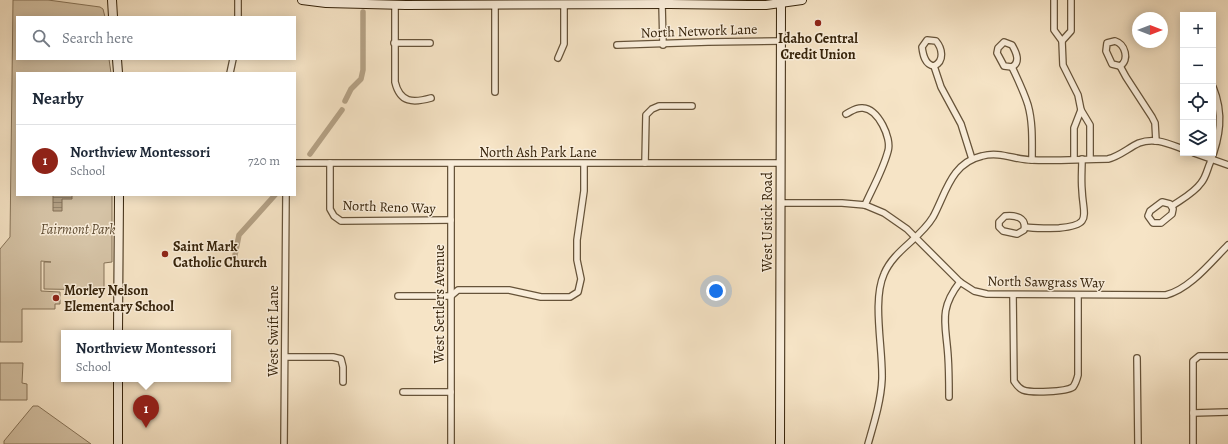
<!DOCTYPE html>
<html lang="en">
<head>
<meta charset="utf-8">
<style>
  body { margin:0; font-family:Alegreya,serif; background:#f2f2f3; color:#1f2937 }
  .controls { position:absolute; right:12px; top:12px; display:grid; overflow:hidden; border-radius:0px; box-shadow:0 2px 10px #0003 }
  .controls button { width:36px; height:36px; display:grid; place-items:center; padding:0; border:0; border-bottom:1px solid #e0e1e3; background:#fff; color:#1f2937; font:20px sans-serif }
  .compass { position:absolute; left:1132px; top:12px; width:36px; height:36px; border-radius:50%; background:#fff; box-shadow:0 2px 10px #0003; rotate:90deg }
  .you { position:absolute; left:716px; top:291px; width:14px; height:14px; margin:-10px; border:3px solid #fff; border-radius:50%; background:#1a73e8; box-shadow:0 0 0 6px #1a73e833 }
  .badge { display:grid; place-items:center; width:26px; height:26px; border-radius:50%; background:#8f2418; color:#fff; font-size:13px; font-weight:700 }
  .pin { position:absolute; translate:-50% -33px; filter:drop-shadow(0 1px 2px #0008) }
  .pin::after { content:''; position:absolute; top:21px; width:14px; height:12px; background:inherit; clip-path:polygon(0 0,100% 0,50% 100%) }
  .popup { position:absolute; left:61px; top:330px; width:170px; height:52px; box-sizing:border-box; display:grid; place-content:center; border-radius:0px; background:#fff; filter:drop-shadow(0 1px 3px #0005); font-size:13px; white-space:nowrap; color:#747a83 }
  .popup b { font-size:15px; color:#1f2937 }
  .popup::after { content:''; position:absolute; left:50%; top:100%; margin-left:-8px; border:8px solid transparent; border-top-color:#fff }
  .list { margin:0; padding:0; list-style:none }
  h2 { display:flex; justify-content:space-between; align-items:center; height:52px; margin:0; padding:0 16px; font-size:17px }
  h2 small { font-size:13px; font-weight:400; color:#747a83 }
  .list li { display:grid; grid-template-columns:26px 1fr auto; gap:12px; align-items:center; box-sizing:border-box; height:72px; padding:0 16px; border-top:1px solid #e0e1e3 }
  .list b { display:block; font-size:15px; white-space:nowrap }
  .list p { margin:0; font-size:13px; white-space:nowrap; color:#747a83 }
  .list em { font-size:13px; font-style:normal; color:#747a83 }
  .icon { flex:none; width:22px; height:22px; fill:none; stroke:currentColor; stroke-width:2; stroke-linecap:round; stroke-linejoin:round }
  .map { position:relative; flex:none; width:1228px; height:444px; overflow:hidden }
  .search { position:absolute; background:#fff; box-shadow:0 2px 10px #0003; left:16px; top:16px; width:280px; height:44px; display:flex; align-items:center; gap:10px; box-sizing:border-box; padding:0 14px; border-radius:0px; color:#747a83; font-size:15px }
  .panel { position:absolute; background:#fff; box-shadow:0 2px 10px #0003; left:16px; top:72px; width:280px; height:124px; border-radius:0px }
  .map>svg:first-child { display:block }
</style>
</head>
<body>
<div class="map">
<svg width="1228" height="444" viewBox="0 0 1228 444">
  <defs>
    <pattern id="water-rules" width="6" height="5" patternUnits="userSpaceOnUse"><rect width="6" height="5" fill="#b5a286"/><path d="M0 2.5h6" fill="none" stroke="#94846c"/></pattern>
  </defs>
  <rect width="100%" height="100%" fill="#f6e4c6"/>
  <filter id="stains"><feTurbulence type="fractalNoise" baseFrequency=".005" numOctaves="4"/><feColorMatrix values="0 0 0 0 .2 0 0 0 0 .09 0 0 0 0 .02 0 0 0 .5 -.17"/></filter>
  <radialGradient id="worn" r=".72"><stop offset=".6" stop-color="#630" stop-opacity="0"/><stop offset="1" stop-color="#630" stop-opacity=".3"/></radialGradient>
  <g fill="#d5c3a6" stroke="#867358">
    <polygon points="13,0 48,0 100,7 103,9 105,17 17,17 17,59 109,59 111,73 17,73 17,195 112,195 112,262 104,263 104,290 44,289 44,262 51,262 41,261 41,291 60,292 60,304 55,304 55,309 22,309 22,342 0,342 0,249 10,237"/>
    <polygon points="0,363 23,363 22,383 27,384 27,400 0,400"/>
    <polygon points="33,406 38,406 91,444 4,444 4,441"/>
  </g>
  <polygon fill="url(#water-rules)" stroke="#826f54" points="53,195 72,195 72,199 62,199 62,211 53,211"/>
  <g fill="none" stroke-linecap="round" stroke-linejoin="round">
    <g stroke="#b5a286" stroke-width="5.5">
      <polyline points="345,101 351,89 361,79 363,70 363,12"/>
      <polyline points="310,154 342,110"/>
      <polyline points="233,265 239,235 275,195"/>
    </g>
    <g stroke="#665339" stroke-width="8">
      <g id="street">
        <polyline points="1054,0 1054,30 1062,41 1071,31 1071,0"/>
        <polyline points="662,4 663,45"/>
        <path d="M395 5V82C400 103 413 103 431 98"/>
        <polyline points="495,5 495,92"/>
        <polyline points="238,17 238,0"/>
        <path d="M927 40 936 41C942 48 945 61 934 66 925 65 923 55 922 47Z"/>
        <polyline points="1062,41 1063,65 1078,95 1081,110"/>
        <path d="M1115 41C1125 44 1130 60 1120 66L1112 64 1106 51 1107 43Z"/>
        <path d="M1004 42 1012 45C1016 52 1021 62 1012 67L1004 66 997 53 998 48Z"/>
        <polyline points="394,43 430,43"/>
        <polyline points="617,45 708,42 781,41"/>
        <polyline points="558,58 564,44 564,5"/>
        <polyline points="934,66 941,87 961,124 972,159"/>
        <polyline points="1120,66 1126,77 1152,117 1155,123 1156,141"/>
        <path d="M1012 67C1018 80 1024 92 1028 105 1033 123 1032 142 1032 160"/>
        <polyline points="230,73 233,59"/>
        <path d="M846 114C852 111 856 107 863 108 878 109 892 138 888 151 883 170 873 187 865 205"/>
        <polyline points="1194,153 1228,165"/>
        <polyline points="1074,159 1074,128 1081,110 1090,125 1090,159"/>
        <polyline points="295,163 780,163"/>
        <polyline points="330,163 330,209 334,216 341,221 451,220"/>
        <polyline points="645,163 646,115 652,109 659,106 692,106"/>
        <polygon points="1162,202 1170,204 1173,209 1172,214 1161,223 1153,223 1148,216 1150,211"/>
        <path d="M780 203H842L865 205 884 213 907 229 960 282 974 291 987 294 1166 295C1190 289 1211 262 1228 245"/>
        <path d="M1172 206C1182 199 1194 193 1201 183 1206 177 1207 170 1210 163 1220 137 1224 114 1213 87"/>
        <path d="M1005 216C1015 215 1027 217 1024 230L1017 234 1003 231 999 227V222Z"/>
        <path d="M1025 227C1036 229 1047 228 1059 228 1093 225 1083 216 1082 190 1081 180 1082 169 1082 159"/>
        <path d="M1013 295 1014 381C1016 384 1018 388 1023 390 1031 393 1066 392 1073 387 1076 383 1077 379 1078 375V295"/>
        <polyline points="398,296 451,296 458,290 509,290 541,297 570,297 578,292 581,279 577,260 577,240 584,191 584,164"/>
        <polyline points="285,357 333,357 341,359 343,367 343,382"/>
        <polyline points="1137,358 1138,444"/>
        <polyline points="403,392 451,392"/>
        <path d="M949 397C949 384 949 370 948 356 946 324 938 310 960 282"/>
        <polyline points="1193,413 1228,412"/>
        <polyline points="284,444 286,195"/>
        <polyline points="451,444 451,164"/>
        <path d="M868 444C874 423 881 401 882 379 883 348 872 301 884 274 894 250 920 239 933 217 946 193 951 163 982 156 1000 151 1015 160 1032 160 1058 161 1083 159 1108 159 1120 156 1128 148 1139 143 1155 137 1169 144 1183 149"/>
        <polyline points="1193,444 1193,361 1199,356 1228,356"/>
      </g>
    </g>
    <g stroke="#36230a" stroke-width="10">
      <g id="secondary">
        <polyline points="112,0 113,17"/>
        <polyline points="302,0 326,3 406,5 670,4 748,5 766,5 802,0"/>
        <polyline points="117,59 118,73"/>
        <polyline points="118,333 119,195"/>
        <polyline points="118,379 118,444"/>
        <polyline points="780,444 781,0"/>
      </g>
    </g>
    <use href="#street" stroke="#f9edda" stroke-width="5.5"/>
    <use href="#secondary" stroke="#f9edda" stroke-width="8"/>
  </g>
  <g fill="#8f2418" stroke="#f9edda" stroke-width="1.5">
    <circle cx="818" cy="23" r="4"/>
    <circle cx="165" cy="254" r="4"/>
    <circle cx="56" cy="298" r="4"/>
  </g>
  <g text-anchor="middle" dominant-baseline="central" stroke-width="3" stroke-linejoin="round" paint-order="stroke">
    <g font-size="14" fill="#36230a" stroke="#f9edda">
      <text transform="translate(699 31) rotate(-2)">North Network Lane</text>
      <text x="538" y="152">North Ash Park Lane</text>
      <text transform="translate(389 207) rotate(2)">North Reno Way</text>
      <text transform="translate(767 222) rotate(-90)">West Ustick Road</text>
      <text transform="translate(1046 282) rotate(1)">North Sawgrass Way</text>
      <text transform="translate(439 304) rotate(-90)">West Settlers Avenue</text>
      <text transform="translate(273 331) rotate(-90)">West Swift Lane</text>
    </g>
    <g font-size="14" font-weight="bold" fill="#36230a" stroke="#f9edda" text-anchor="start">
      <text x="818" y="38" text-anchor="middle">Idaho Central<tspan x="818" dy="16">Credit Union</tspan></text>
      <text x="173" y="246">Saint Mark<tspan x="173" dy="16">Catholic Church</tspan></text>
      <text x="64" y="290">Morley Nelson<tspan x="64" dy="16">Elementary School</tspan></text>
    </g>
    <g font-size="14" font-style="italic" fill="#5e4b31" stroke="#f9edda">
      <text x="78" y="229">Fairmont Park</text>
    </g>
  </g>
  <rect width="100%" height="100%" filter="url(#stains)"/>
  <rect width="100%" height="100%" fill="url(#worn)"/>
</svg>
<div class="controls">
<button>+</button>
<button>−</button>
<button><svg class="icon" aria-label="locate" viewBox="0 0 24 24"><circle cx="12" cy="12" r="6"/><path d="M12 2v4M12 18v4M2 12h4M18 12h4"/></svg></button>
<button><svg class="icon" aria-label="layers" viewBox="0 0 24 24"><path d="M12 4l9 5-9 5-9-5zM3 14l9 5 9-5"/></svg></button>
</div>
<svg class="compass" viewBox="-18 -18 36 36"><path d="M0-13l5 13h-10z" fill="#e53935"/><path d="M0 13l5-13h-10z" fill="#747a83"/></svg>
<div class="you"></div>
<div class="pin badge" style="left:146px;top:428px">1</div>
<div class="popup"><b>Northview Montessori</b>School</div>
<div class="search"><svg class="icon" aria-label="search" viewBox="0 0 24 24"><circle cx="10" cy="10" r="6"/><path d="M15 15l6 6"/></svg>Search here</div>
<section class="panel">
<h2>Nearby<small></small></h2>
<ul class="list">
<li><span class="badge">1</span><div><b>Northview Montessori</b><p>School</p></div><em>720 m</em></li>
</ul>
</section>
</div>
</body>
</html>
